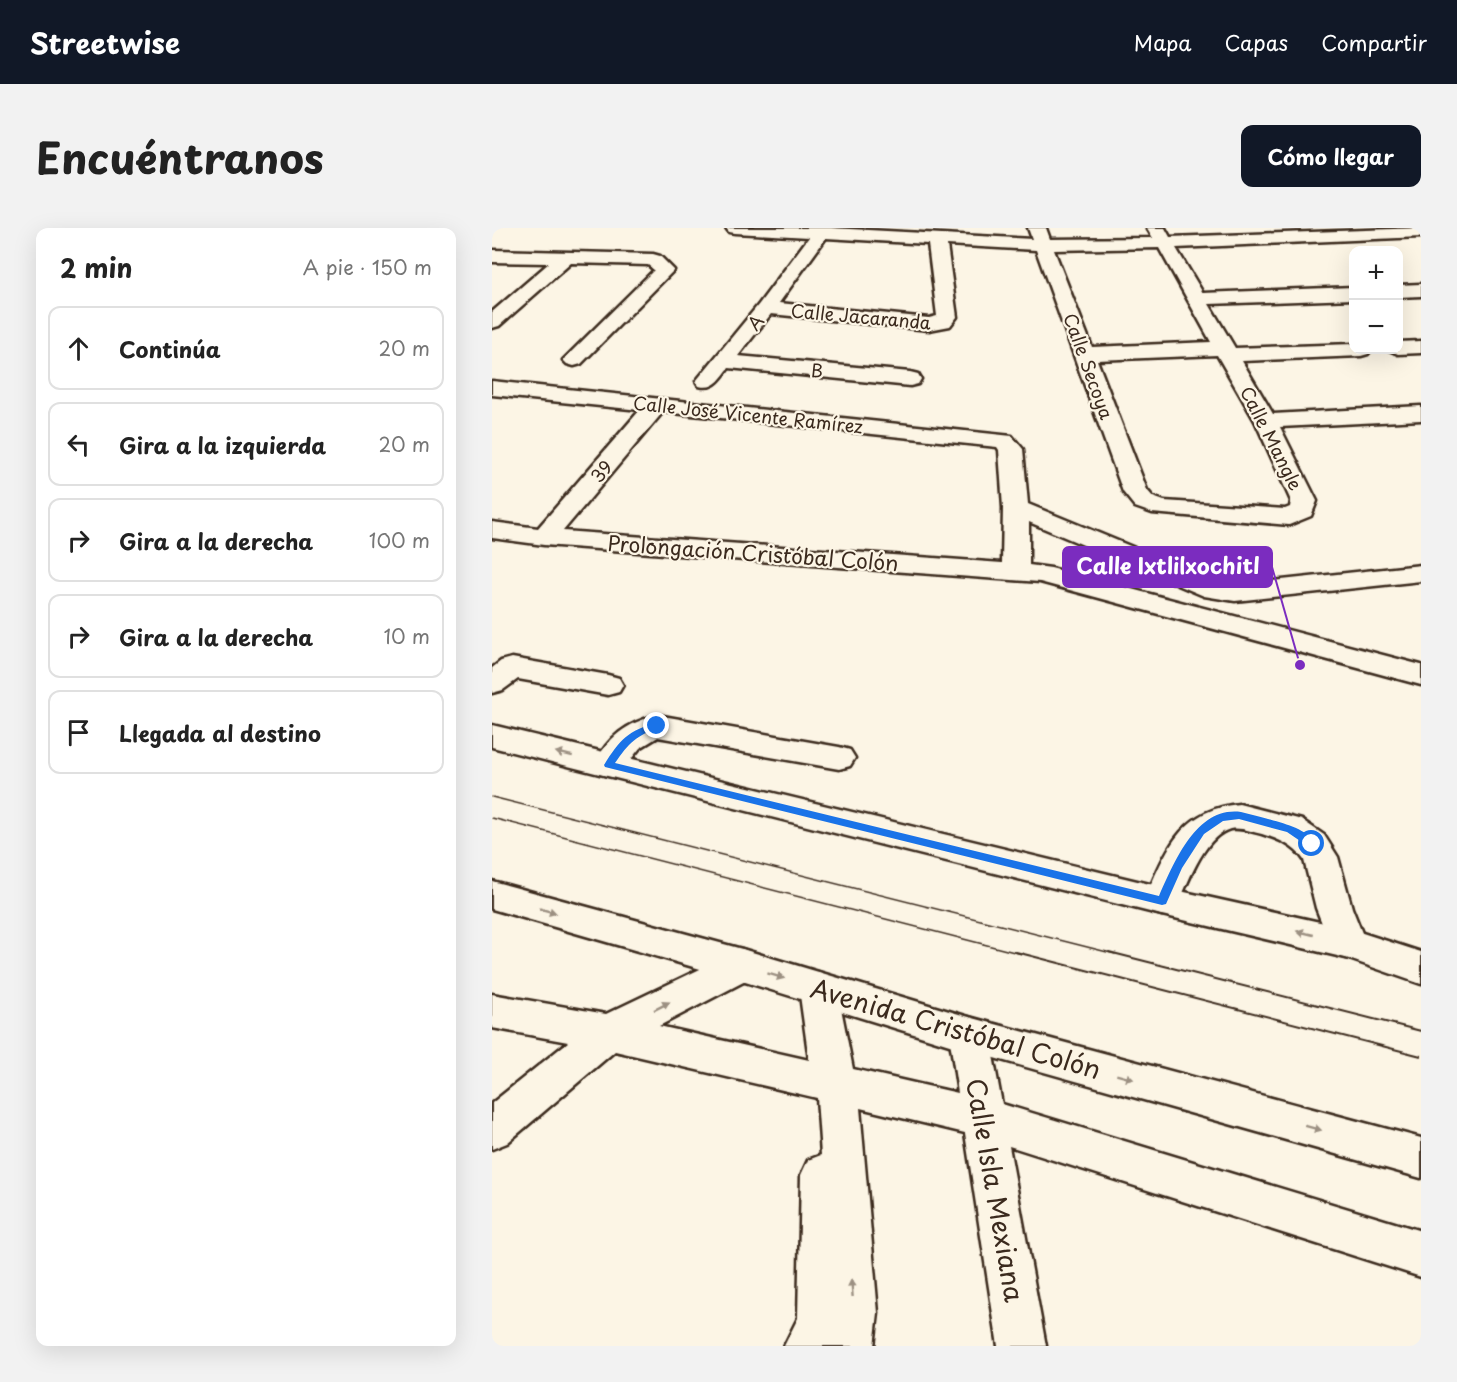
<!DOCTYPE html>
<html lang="es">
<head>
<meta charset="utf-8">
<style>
  body { margin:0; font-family:"Playpen Sans",sans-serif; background:#f2f2f2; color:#222 }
  .controls { position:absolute; right:18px; top:18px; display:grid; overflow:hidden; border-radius:12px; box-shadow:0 6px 24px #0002 }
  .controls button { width:54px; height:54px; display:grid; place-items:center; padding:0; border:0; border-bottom:2px solid #e0e0e0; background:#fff; color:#222; font:30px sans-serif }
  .stop { position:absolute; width:18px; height:18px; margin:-14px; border:4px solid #1a73e8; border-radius:50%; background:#fff }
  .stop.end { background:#1a73e8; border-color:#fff; box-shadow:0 2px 6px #0008 }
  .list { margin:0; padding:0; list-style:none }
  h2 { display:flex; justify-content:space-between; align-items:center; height:78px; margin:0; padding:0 24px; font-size:26px }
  h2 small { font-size:20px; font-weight:400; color:#767676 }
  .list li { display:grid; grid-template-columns:39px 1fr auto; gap:18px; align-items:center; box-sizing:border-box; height:84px; margin:0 12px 12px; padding:0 12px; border:2px solid #e0e0e0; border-radius:12px }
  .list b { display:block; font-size:22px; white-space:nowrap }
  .list em { font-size:20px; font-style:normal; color:#767676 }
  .icon { flex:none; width:33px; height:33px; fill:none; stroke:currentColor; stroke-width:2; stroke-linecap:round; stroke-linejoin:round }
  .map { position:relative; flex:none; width:929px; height:1118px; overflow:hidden; border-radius:12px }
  header { display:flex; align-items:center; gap:36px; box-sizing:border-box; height:84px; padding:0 30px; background:#111827; color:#fff }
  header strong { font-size:28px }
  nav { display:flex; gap:33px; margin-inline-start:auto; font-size:21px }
  .intro { display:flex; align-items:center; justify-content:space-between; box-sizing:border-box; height:144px; padding:0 36px }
  h1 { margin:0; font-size:42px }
  .button { padding:15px 27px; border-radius:12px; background:#111827; color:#fff; font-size:21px; font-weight:700 }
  main { display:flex; gap:36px; padding:0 36px }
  aside { flex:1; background:#fff; border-radius:12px; box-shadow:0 6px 24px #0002 }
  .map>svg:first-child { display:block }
</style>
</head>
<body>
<header>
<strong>Streetwise</strong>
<nav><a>Mapa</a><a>Capas</a><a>Compartir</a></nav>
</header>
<div class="intro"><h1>Encuéntranos</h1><a class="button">Cómo llegar</a></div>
<main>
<aside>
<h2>2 min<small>A pie · 150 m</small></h2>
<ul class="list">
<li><svg class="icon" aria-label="ahead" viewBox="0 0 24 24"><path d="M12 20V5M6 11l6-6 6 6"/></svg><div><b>Continúa</b></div><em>20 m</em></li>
<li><svg class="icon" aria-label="left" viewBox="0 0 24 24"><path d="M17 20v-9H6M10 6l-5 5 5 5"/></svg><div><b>Gira a la izquierda</b></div><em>20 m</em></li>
<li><svg class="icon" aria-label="right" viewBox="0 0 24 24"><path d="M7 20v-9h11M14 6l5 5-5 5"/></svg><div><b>Gira a la derecha</b></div><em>100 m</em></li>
<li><svg class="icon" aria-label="right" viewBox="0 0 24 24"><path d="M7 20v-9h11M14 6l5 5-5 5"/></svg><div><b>Gira a la derecha</b></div><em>10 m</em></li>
<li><svg class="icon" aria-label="arrive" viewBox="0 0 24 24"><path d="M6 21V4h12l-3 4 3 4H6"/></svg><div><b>Llegada al destino</b></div></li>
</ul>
</aside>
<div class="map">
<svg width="929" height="1118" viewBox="0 0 929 1118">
  <rect width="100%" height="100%" fill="#fcf5e5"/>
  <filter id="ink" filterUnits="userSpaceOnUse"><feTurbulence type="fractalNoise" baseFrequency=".0167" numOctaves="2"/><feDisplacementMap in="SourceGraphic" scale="12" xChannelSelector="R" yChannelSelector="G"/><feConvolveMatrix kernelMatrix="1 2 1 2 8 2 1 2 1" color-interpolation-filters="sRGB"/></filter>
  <g filter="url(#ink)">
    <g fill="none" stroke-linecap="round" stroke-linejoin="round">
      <g stroke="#3b2a1e" stroke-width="5">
        <g id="minor">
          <path d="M234 0H339L540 11 536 0H554L558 11 661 10 655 0H673L678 9 929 0V9L684 20 711 65 862 59V71L717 76 743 120 862 116V122H879L876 126 869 128 750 133 781 186 929 178V192L788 199 825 273 819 288 797 297 660 285 643 279 631 264 544 22 455 17 465 89 458 98 437 102 279 86 246 128 418 144 426 146 429 151 426 156 418 158 237 140C228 151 223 162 207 158L204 153 267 76 317 9 243 5 237 4ZM334 10 436 16 445 88 437 90 287 75ZM667 20 719 114 600 119 562 22ZM725 127 763 193 799 273 798 279 793 281 672 273 661 269 655 262 605 132Z"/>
          <polygon points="0,22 161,26 168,28 182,42 89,136 82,138 75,136 71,132 75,128 162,42 156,37 79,35 7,98 0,100 0,84 57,35 0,34"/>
          <polygon points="929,56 929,68 906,69 906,57"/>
          <polygon points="929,113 929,125 906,126 897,122 906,122 906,114"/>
          <path d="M0 153 520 208 531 221 536 276 728 355 743 357 929 337V353L743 373 712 368 537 294V337L559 340 929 437V457L548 354 52 317 0 310V294L46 300 148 182 0 167ZM171 184 505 219 507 222 511 280 510 335 71 303Z"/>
          <polygon points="20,430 116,447 127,450 131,457 127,464 116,467 26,451 11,462 0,465 0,440 9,433"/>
          <path d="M165 487 347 519 358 522 363 530 358 538 347 541 166 509 148 520 128 545 117 548 106 545 101 537C118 508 133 496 165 487Z"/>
          <path d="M747 576 810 592 832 607 846 629 860 680 874 715 868 726 855 730 842 726 824 680 812 632C802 617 786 611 770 606 760 604 749 599 738 601 710 609 695 659 683 683L670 687 657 683 652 673C674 624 687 582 747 576Z"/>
          <polygon points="250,721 263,726 269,737 263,748 167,798 317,832 307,760 312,749 326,744 340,749 345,760 361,841 466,865 457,806 463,794 477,789 491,794 497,806 510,876 929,1003 929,1049 517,918 554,1118 506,1118 473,905 368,880 386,1085 382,1118 292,1118 306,1090 309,947 316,932 329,927 325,870 123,823 15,915 0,921 0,875 76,814 0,800 0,766 114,786"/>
        </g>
      </g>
      <g stroke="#3b2a1e" stroke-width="5">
        <g id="major">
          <polygon points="0,497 670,659 855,700 929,724 929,756 854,730 670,687 0,519"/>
          <polygon points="0,653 250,721 477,789 929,910 929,950 477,823 250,753 0,681"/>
        </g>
      </g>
      <use href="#minor" fill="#fcf5e5" fill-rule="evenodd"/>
      <use href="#major" fill="#fcf5e5" fill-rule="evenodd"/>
      <g stroke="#3b2a1e" stroke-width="1.5">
        <polyline points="0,569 623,726"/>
        <polyline points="0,590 530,726"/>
      </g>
      <g stroke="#3b2a1e" stroke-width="2">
        <polyline points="524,724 929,828"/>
        <polyline points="617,724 929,803"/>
      </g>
    </g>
    <defs><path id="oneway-solid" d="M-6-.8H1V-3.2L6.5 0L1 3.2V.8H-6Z" transform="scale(1.5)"/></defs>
    <g fill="#9c9082">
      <use href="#oneway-solid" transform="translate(72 526) rotate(-166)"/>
      <use href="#oneway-solid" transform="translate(56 683) rotate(16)"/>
      <use href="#oneway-solid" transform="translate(813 705) rotate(-167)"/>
      <use href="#oneway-solid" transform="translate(284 748) rotate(17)"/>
      <use href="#oneway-solid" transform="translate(170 778) rotate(-27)"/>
      <use href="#oneway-solid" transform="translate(633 849) rotate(15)"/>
      <use href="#oneway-solid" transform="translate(821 900) rotate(15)"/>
      <use href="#oneway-solid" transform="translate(360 1060) rotate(-94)"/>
    </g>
  </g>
  <path fill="#1a73e8" d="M165 495 169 498 168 500C144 507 137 515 123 535L667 668C682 635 704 578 749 584 758 586 768 589 776 591 794 596 814 601 825 616L824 619H817L795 604 747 591 731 593 712 606 690 640 674 676 670 677 113 539 112 537C127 513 136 502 165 495Z"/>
  <g text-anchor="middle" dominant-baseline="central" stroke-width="4.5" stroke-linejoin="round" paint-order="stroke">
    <g font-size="18" fill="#3b2a1e" stroke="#fcf5e5">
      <text transform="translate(369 88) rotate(5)">Calle Jacaranda</text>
      <text transform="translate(263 94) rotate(-51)">A</text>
      <text transform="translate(597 138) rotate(70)">Calle Secoya</text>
      <text transform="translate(325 142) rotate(5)">B</text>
      <text transform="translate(256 186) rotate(6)">Calle José Vicente Ramírez</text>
      <text transform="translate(780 210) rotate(63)">Calle Mangle</text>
      <text transform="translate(109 243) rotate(-49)">39</text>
    </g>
    <g font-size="21" fill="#3b2a1e" stroke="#fcf5e5">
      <text transform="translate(261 324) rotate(4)">Prolongación Cristóbal Colón</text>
    </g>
    <g font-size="26" fill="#3b2a1e" stroke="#fcf5e5">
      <text transform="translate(464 800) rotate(16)">Avenida Cristóbal Colón</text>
      <text transform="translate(504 962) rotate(80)">Calle Isla Mexiana</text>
    </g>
  </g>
  <path fill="none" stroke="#7b2cbf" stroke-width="2" d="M808 437L780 339"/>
  <circle fill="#7b2cbf" stroke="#fcf5e5" stroke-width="2" cx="808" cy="437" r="6"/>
  <rect fill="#7b2cbf" stroke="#7b2cbf" stroke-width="2" x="571" y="319" width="209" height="40" rx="6"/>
  <g font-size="22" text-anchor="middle" font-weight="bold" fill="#fff">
    <text x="676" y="346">Calle Ixtlilxochitl</text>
  </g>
</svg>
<div class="controls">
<button>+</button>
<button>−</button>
</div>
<div class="stop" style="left:820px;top:616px"></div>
<div class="stop end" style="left:165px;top:498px"></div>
</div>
</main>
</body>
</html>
